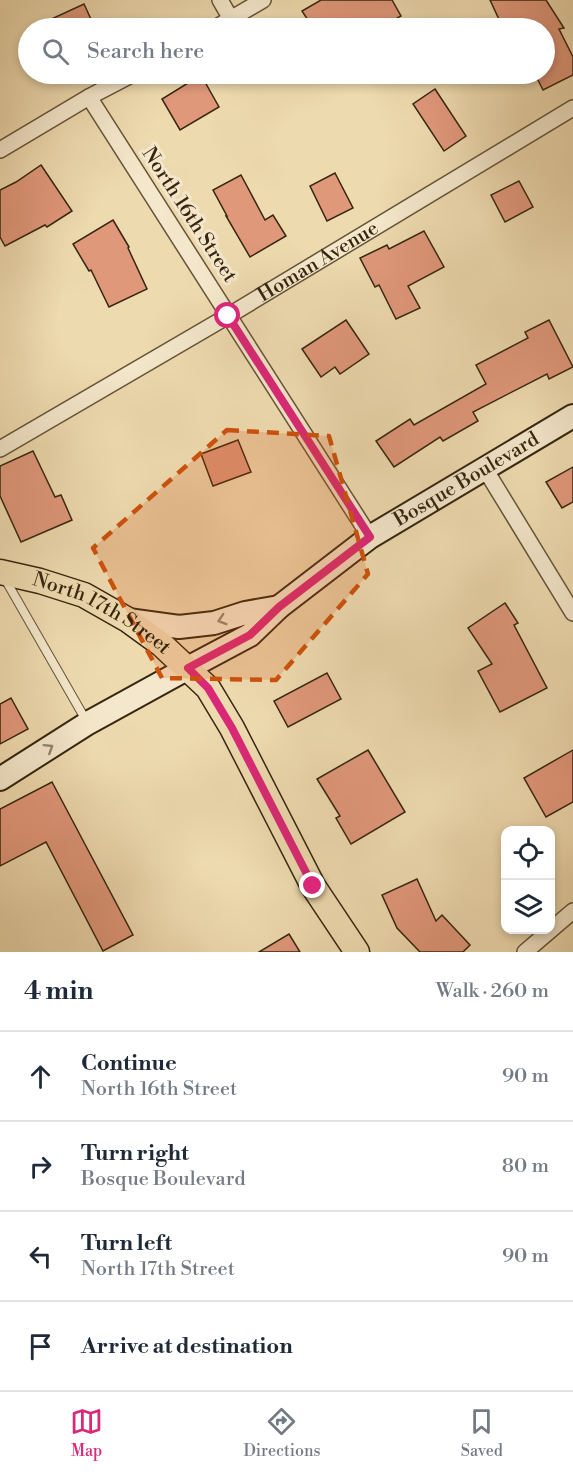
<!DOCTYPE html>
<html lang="en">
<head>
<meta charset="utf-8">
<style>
  body { margin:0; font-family:"Libre Bodoni",serif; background:#f2f2f3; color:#1f2937 }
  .controls { position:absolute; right:18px; bottom:18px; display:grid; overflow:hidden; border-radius:12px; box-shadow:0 3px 9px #0003 }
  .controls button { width:54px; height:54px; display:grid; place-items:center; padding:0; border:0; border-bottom:2px solid #e0e1e3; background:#fff; color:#1f2937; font:30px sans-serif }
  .stop { position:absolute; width:18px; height:18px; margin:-14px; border:4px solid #db2777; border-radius:50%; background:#fff }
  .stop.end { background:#db2777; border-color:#fff; box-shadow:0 2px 6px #0008 }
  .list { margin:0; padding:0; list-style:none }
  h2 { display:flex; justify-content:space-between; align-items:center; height:78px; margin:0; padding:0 24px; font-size:26px }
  h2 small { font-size:20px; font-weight:400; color:#747a83 }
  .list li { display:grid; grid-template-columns:39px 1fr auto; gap:18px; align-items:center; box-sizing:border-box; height:90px; padding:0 24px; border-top:2px solid #e0e1e3 }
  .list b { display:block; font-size:22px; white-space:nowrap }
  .list p { margin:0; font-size:20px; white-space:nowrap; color:#747a83 }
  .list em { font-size:20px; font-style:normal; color:#747a83 }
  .icon { flex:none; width:33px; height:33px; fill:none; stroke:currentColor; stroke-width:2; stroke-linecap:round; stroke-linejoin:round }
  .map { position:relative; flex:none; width:573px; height:952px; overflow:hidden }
  .search { position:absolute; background:#fff; box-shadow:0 3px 9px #0003; left:18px; right:18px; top:18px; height:66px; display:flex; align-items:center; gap:15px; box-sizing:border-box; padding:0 21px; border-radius:33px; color:#747a83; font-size:22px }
  .sheet { height:438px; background:#fff }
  nav { display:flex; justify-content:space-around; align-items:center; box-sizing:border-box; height:84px; border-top:2px solid #e0e1e3; background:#fff; font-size:16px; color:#747a83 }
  nav a { display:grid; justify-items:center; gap:3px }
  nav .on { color:#db2777 }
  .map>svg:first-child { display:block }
</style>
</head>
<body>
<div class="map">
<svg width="573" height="952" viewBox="0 0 573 952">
  <rect width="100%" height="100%" fill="#eedaaf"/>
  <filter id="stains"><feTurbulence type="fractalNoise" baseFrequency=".00333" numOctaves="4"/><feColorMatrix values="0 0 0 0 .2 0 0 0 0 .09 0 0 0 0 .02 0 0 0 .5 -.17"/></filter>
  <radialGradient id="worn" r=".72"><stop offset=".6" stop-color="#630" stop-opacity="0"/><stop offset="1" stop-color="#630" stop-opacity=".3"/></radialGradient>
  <g fill="#e0987b" stroke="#362610" stroke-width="1.5">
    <polygon points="321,0 392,0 401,16 379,28 313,28 302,11"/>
    <polygon points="490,0 546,0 564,28 559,29 573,57 573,75 543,90 535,74 544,74 544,28 503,28"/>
    <polygon points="84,4 95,28 32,28"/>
    <polygon points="201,75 219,107 180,130 162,99"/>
    <polygon points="435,89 466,136 444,151 413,104"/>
    <polygon points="41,165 72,211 47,227 45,225 5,246 0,237 0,190 16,182"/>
    <polygon points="335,173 353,208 327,221 310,186"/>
    <polygon points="241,175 265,220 273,215 286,236 250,257 226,216 227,216 213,190"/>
    <polygon points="519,181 533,207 505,222 491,195"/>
    <polygon points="113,220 129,247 128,248 147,289 109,307 91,270 89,271 73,244"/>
    <polygon points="424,231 444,267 408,286 420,308 396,319 379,285 375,287 360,258 387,245 389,249"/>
    <polygon points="346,320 369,354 340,374 335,367 321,377 302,349"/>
    <polygon points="549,320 573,367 549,379 547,374 473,412 478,421 443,441 440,437 394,467 376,441 410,419 414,425 486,384 476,365 528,338 525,332"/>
    <polygon points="238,440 251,472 213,486 201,454"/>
    <polygon points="33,451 55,497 61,495 72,520 21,542 0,496 0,466"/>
    <polygon points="573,467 573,502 562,508 546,482"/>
    <polygon points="505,603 518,623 514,625 547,688 500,712 478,671 492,664 468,628"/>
    <polygon points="327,673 341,699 288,727 274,701"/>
    <polygon points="11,698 28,729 0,744 0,704"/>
    <polygon points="368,750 405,812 351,844 336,818 340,816 317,779"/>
    <polygon points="573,750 573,802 546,817 524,778"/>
    <polygon points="52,782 133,935 103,951 46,842 0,866 0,809"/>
    <polygon points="417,879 436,921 442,915 470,945 463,952 420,952 397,928 382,895"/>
    <polygon points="289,934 300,952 259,952"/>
  </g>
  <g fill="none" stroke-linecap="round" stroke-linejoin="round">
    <g stroke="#645338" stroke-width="10">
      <polyline id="service" points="5,579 87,722"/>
    </g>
    <g stroke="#645338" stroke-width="18">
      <g id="minor">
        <polyline points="220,0 231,19"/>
        <polyline points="215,28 263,0"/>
        <polyline points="89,97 370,537"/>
        <polyline points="0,150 89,97 133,74"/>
        <path id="s1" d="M0 449 228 316 573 108"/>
        <polyline points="485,469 573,613"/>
        <polyline points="525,952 573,911"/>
      </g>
    </g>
    <g stroke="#362610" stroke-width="26">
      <g id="secondary">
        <polyline points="128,620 179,627 214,623 245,613 279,607"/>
        <path id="s2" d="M0 779 88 723 188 668 250 635 279 607 370 537 573 416"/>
      </g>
    </g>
    <g stroke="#362610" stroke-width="27">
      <g id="primary">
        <path id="s3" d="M0 572 40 581 84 595 128 620 161 644 208 688 232 728 313 886 357 952"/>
      </g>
    </g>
    <use href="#service" stroke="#f4e7cb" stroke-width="8"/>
    <use href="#minor" stroke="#f4e7cb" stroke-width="15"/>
    <use href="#secondary" stroke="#f4e7cb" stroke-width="22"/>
    <use href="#primary" stroke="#eedaaf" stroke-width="24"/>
  </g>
  <defs><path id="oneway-chevron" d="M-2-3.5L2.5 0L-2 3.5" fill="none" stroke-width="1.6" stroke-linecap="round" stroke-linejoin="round" transform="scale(1.5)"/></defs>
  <g stroke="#95866e">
    <use href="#oneway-chevron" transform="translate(222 620) rotate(162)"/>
    <use href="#oneway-chevron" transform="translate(49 748) rotate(-32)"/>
  </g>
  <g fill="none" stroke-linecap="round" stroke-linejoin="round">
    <polyline stroke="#db2777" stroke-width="8" points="228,316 370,537 279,607 250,635 188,668 208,688 232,728 313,886"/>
  </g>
  <path fill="#cd510d" fill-opacity="0.2" stroke="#cd510d" stroke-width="4.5" stroke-dasharray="12 8" stroke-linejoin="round" d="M227 430 329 436 368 574 276 680 162 678 93 548Z"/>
  <g text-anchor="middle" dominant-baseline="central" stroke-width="6" stroke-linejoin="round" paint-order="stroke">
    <g font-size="20" fill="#362610" stroke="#f4e7cb">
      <text transform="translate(189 215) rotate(57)">North 16th Street</text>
      <text stroke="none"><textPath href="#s1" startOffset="369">Homan Avenue</textPath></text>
      <text stroke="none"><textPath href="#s2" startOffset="556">Bosque Boulevard</textPath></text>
      <text stroke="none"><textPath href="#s3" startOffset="111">North 17th Street</textPath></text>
    </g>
  </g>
  <rect width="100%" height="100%" filter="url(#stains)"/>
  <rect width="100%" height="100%" fill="url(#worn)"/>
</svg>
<div class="controls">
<button><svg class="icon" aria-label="locate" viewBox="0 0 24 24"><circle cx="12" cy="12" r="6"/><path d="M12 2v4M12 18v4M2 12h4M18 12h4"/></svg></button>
<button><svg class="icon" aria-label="layers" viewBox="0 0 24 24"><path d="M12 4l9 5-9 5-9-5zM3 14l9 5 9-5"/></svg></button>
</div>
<div class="stop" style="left:228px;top:316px"></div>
<div class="stop end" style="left:313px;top:886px"></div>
<div class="search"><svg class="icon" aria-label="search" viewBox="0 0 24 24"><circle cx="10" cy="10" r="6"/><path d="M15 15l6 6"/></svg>Search here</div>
</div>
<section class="sheet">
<h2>4 min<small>Walk · 260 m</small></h2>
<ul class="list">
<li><svg class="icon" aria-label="ahead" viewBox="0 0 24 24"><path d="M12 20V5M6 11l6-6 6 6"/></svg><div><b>Continue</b><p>North 16th Street</p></div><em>90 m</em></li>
<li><svg class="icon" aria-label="right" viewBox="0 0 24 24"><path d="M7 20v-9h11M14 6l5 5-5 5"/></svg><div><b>Turn right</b><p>Bosque Boulevard</p></div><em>80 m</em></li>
<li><svg class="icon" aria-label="left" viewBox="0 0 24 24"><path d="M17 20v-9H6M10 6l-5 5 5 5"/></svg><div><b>Turn left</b><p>North 17th Street</p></div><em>90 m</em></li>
<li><svg class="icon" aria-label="arrive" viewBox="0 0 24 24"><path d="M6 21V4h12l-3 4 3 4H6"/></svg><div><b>Arrive at destination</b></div></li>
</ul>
</section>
<nav>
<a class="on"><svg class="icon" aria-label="map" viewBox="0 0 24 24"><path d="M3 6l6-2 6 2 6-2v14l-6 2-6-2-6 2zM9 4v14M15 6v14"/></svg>Map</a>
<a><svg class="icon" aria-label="directions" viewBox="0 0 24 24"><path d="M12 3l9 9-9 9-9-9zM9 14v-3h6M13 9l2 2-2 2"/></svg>Directions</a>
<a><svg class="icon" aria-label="saved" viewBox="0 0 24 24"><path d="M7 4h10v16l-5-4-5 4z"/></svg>Saved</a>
</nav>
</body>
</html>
